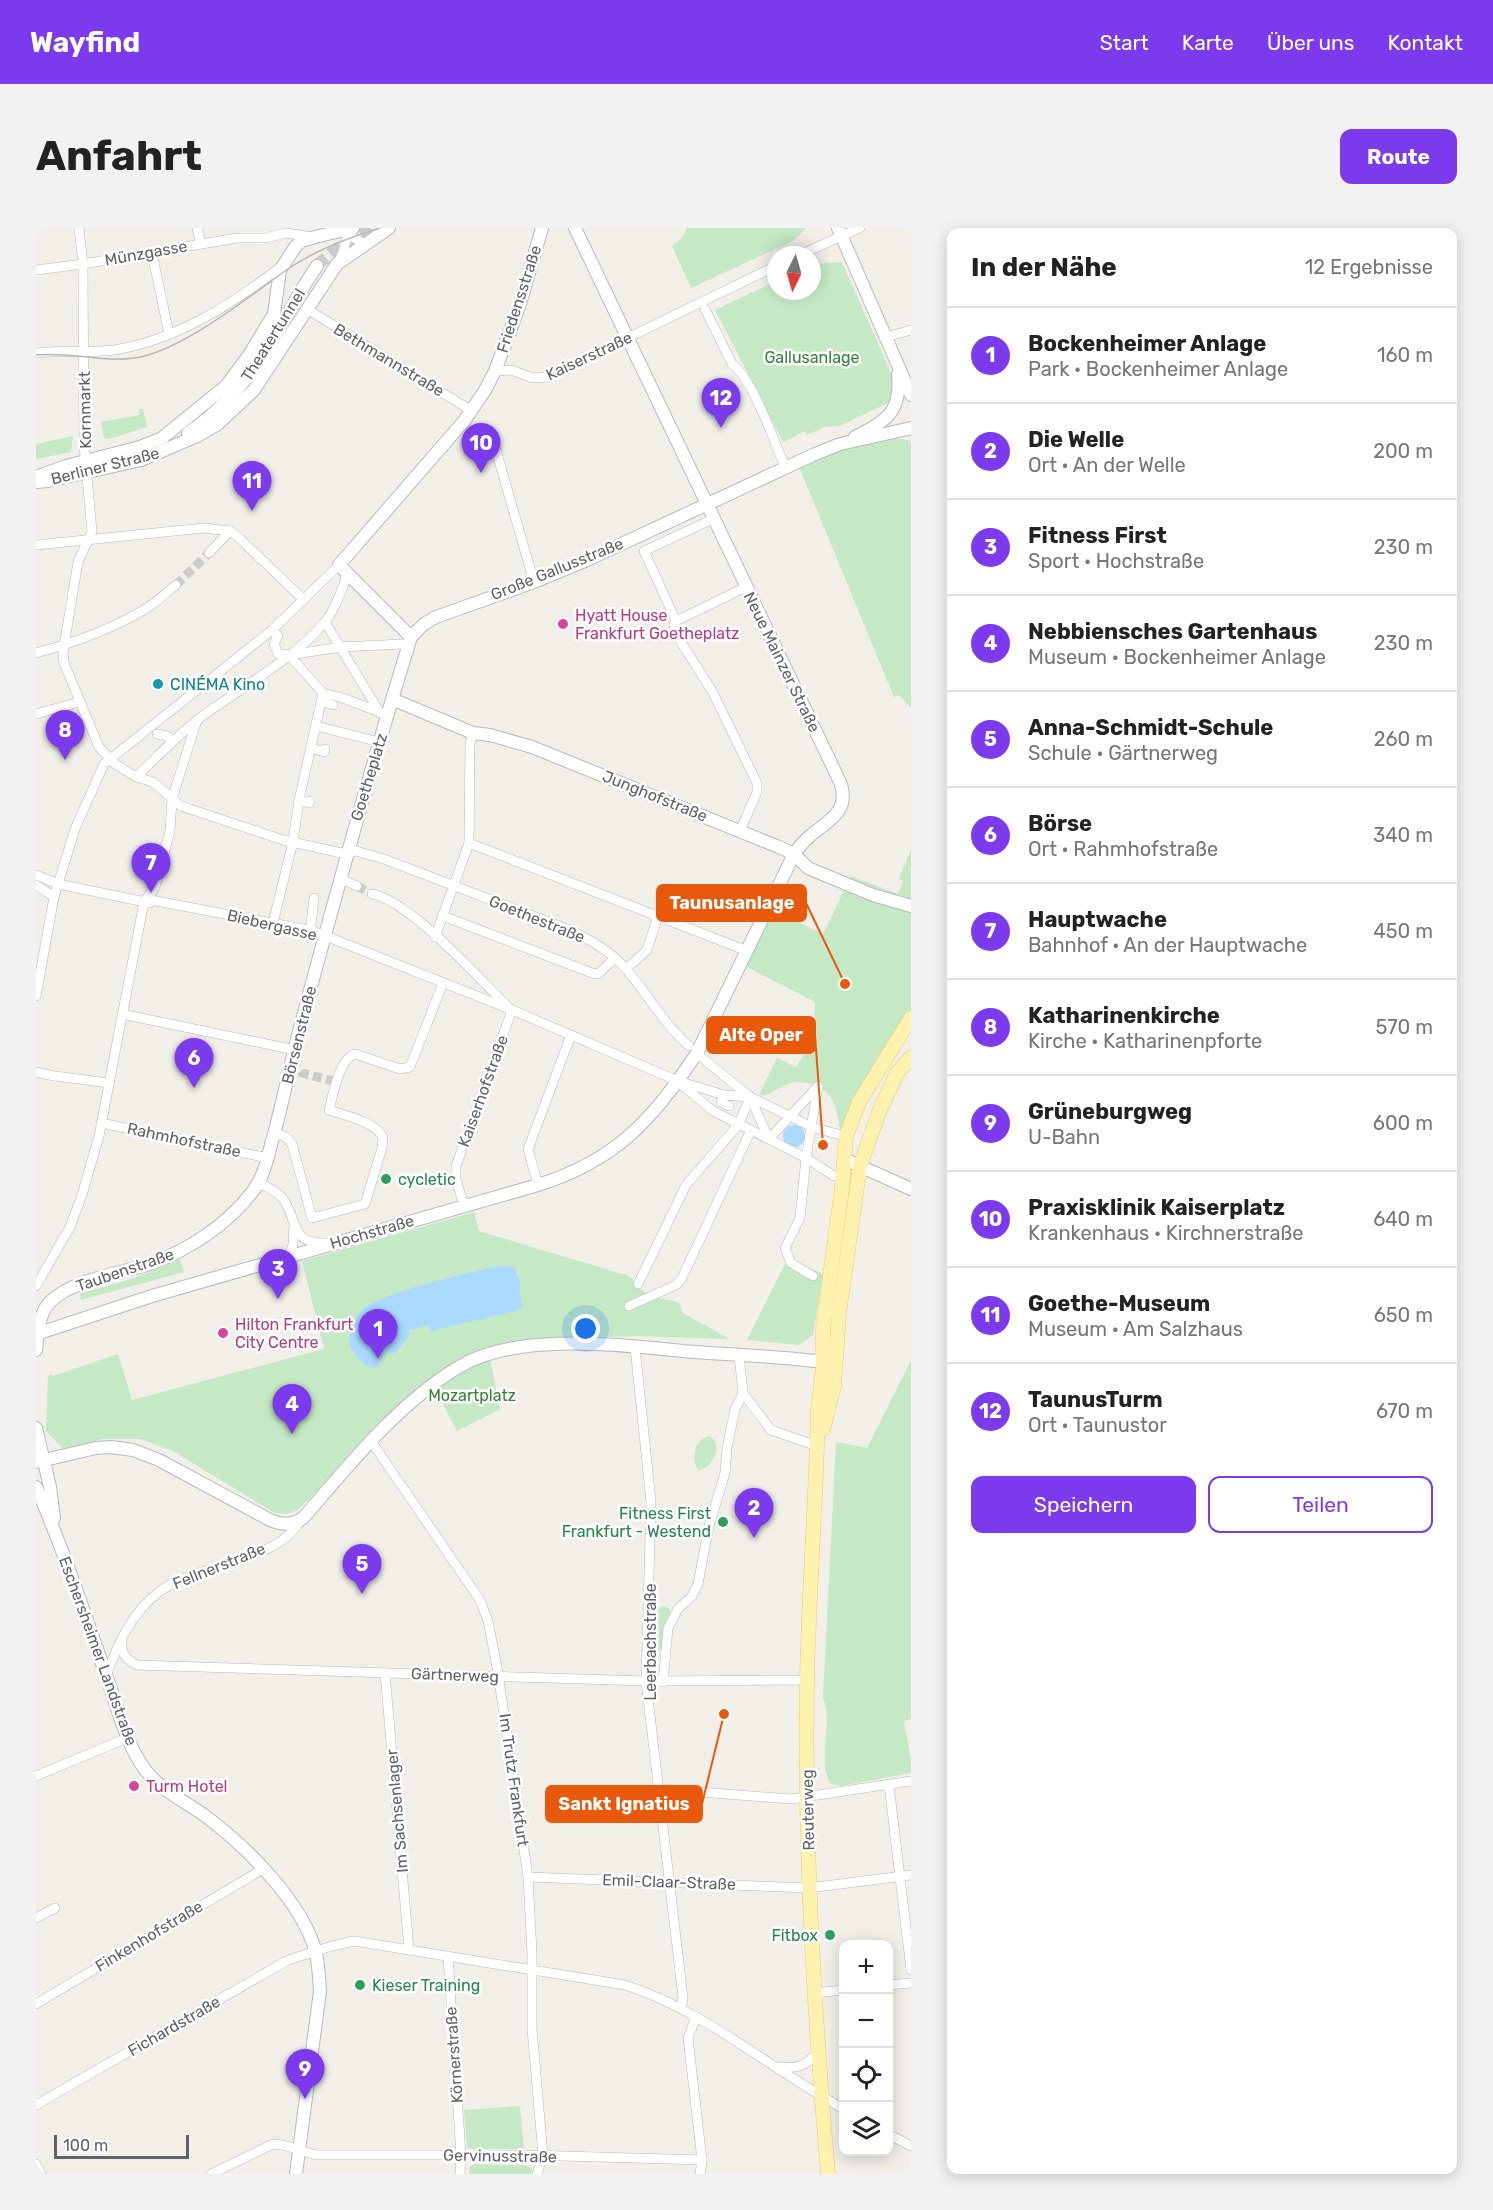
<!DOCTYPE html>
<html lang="de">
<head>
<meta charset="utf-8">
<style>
  body { margin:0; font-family:Rubik,sans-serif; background:#f2f2f2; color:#222 }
  .controls { position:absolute; right:18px; bottom:18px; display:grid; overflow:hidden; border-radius:12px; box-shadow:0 3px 15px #0003 }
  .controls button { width:54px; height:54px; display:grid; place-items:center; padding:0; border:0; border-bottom:2px solid #e0e0e0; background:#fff; color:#222; font:30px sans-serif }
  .compass { position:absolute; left:731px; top:18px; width:54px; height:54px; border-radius:50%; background:#fff; box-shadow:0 3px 15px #0003; rotate:185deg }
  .scale { position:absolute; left:18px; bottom:15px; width:135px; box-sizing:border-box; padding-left:6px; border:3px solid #5f6368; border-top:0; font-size:16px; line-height:21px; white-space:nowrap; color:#5f6368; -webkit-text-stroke:4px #fff; paint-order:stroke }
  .you { position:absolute; left:550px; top:1101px; width:21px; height:21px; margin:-15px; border:4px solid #fff; border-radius:50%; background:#1a73e8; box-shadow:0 0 0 9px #1a73e833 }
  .badge { display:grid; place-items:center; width:39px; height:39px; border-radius:50%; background:#7c3aed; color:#fff; font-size:20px; font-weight:700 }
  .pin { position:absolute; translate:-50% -50px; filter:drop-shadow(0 2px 3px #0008) }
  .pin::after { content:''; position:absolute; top:32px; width:21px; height:18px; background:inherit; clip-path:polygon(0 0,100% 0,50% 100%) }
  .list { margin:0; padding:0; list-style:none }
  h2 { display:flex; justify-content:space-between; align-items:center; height:78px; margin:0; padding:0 24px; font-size:26px }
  h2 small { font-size:20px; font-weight:400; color:#767676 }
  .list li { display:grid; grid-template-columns:39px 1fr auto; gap:18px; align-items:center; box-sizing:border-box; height:96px; padding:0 24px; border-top:2px solid #e0e0e0 }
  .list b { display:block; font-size:22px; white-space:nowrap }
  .list p { margin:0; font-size:20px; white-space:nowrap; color:#767676 }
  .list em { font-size:20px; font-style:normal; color:#767676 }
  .actions { display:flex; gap:12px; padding:18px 24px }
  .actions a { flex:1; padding:14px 0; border:2px solid #7c3aed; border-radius:12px; text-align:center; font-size:21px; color:#7c3aed }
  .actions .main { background:#7c3aed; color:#fff }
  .icon { flex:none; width:33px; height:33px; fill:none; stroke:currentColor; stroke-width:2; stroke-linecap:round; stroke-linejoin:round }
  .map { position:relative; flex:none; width:875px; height:1946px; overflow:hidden; border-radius:12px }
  header { display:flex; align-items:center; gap:36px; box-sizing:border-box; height:84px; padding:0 30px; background:#7c3aed; color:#fff }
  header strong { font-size:28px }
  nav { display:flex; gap:33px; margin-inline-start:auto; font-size:21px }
  .intro { display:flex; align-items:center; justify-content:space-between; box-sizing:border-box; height:144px; padding:0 36px }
  h1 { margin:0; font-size:42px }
  .button { padding:15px 27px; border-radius:12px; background:#7c3aed; color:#fff; font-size:21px; font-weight:700 }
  main { display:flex; gap:36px; padding:0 36px }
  aside { flex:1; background:#fff; border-radius:12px; box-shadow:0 3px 15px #0003 }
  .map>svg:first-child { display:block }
</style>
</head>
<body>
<header>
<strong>Wayfind</strong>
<nav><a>Start</a><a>Karte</a><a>Über uns</a><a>Kontakt</a></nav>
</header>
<div class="intro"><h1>Anfahrt</h1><a class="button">Route</a></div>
<main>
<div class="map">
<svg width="875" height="1946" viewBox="0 0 875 1946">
  <rect width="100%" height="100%" fill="#f1efe8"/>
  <g fill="#c5e8c5">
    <polygon points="651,0 770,0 757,13 655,60 636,18 646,10"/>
    <polygon points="806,34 861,158 860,171 804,198 789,199 771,207 769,203 747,214 679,82 740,53 740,63 776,63 776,36"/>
    <polygon points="103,181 107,181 111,199 73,211 68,210 65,194 104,187"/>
    <polygon points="845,207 875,213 875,480 863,467 858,469 761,234"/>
    <polygon points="37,208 35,224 0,231 0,216"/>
    <path d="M875 621V790L805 907C801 884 800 863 775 856 765 853 756 853 747 858 736 863 737 867 723 867L741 830 760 839 778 811 779 774 707 737 733 680 787 706 815 648 862 666 867 653 863 651Z"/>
    <path d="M438 984 443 1003 593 1048C601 1056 608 1067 619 1069 628 1072 635 1071 643 1075L647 1085 694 1111 599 1108 510 1111 421 1135 333 1210 263 1281 251 1286 239 1285 137 1223 104 1211H67L27 1221 10 1203 12 1148 16 1146 17 1148 82 1126 96 1172 288 1121 266 1033Z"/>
    <polygon points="752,1030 787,1046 777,1107 763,1117 711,1112"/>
    <path d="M144 1031 148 1044 45 1072 44 1065C79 1057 111 1047 144 1031Z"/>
    <polygon points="454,1130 464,1181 421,1203 400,1163 424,1144"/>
    <path d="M875 1132V1491L868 1493 875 1532V1545L805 1558 795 1556C780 1534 798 1495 787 1470L800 1214 831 1220Z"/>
    <path d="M674 1208C689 1219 675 1240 662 1243 655 1230 658 1211 674 1208Z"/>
    <path d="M629 1378 634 1382C634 1388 630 1390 629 1397 626 1408 628 1418 621 1427L619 1424 621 1381Z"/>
    <polygon points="484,1878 488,1921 434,1921 431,1919 428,1882"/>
    <polygon points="438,1936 490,1937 496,1941 495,1946 433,1946 434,1939"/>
  </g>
  <g fill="#aadaff">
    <circle cx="758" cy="908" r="11"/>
    <path d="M463 1038H473L479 1041 485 1058 483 1060 486 1080 479 1083 395 1103 393 1097 373 1102V1108L359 1125 348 1126 342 1138 337 1140C329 1139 322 1130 317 1123 313 1117 313 1112 314 1105 315 1096 320 1088 327 1081 348 1064 434 1044 463 1038Z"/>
  </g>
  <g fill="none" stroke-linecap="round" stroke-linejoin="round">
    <g stroke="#ccccc8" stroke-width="9" stroke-dasharray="9 4.5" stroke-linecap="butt">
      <polyline points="140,357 173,325"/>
      <polyline points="321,658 336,666"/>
      <polyline points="256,833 266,845 301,854"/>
    </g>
    <path stroke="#ccccc8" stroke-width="12" stroke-dasharray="12 6" stroke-linecap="butt" d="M281 38C299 20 317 9 340 0"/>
    <g stroke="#b5b8bc" stroke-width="10">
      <g id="street">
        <path d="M43 0 47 36 48 217 56 303 42 334 27 424 28 435 63 519 79 536 100 549 117 554 145 578 247 612 310 626 320 623 348 631 534 702C554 712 576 724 591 742 612 767 628 796 653 818"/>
        <polyline points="161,0 165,16"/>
        <polyline points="313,0 316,9 329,16"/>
        <polyline points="116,25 133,106"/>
        <polyline points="763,27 824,0"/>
        <polyline points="301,36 307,24 313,1"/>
        <polyline points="0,42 47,36 201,10 229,10 250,5 276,9"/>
        <polyline points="271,81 436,183"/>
        <path d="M669 81 696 136C717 151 738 213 749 239"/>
        <polyline points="850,109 875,102"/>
        <path d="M0 125C26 122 52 125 78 122 141 112 196 76 246 38"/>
        <polyline points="459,143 475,142 497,150 511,149 740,38"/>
        <polyline points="455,205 498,354"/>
        <polyline points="0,317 168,300 194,303 201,308 268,372"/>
        <polyline points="173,325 194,303"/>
        <polyline points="640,393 608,323 677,291"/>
        <polyline points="289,394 344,485"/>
        <polyline points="236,402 242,408 238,416 242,426 253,427 287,465 307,470 351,487"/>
        <path d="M0 425C35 416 84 398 114 378 123 372 131 364 140 357"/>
        <polyline points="253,427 305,419 366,416"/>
        <polyline points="285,473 297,477"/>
        <polyline points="0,486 43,474"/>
        <polyline points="280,498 343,514"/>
        <polyline points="121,506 131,508 136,513"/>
        <polyline points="275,520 288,524 289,521"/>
        <path d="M100 549C120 530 139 510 160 493 200 462 256 433 288 395 297 386 308 358 311 345"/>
        <polyline points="263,572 273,575 274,573"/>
        <polyline points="704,603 721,564 721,555 676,463 638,403 638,397 640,393 710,359"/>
        <polyline points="433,615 709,722"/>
        <polyline points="0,647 22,656 114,675"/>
        <polyline points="303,650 321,658"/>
        <polyline points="0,657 18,669"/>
        <path d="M336 666C374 673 443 750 472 779"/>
        <polyline points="110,671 277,703 476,782 642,853 688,867 714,869"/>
        <polyline points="407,688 556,745 562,746 579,730"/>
        <polyline points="236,699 257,614 263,572 287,465"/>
        <polyline points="274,706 278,670"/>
        <polyline points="399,709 433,615 434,516 437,505"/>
        <polyline points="590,741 611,722 622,688"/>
        <polyline points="0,768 18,669 39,601 68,536 236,402 303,337"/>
        <polyline points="86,786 259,822"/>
        <polyline points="664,828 714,869 776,899 805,907"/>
        <polyline points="0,844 18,848"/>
        <polyline points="19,848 73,855"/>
        <polyline points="646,857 677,883 770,930 798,948"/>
        <polyline points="714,869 733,911"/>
        <polyline points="685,874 693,878"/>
        <polyline points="65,895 232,930"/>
        <path d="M239 905 250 909 256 916 276 990 329 976 346 920 347 909C338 893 309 888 293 882 297 867 303 831 319 826L364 841 374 839 407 755"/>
        <polyline points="733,911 782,858"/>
        <path d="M222 955C232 959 244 965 249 974 262 995 255 1017 292 1015"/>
        <polyline points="502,957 492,921 535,807"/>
        <polyline points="428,978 420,951 420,938 476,782"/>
        <polyline points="253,1028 257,1017 258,998"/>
        <polyline points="777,1048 755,1035 749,1020 764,990 770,930 782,858"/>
        <polyline points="602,1056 650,957 703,896 714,869"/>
        <polyline points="0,1058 34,999 46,967 63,908 108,674 119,659 134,603 136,571 161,492"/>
        <polyline points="593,1078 640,1057 646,1050 715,902"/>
        <polyline points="599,1119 615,1274 610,1453 647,1770 645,1780"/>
        <polyline points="707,1165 735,1202 781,1218"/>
        <polyline points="335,1213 444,1372 452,1393 461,1439 492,1649 496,1725 496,1801 507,1927 501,1946"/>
        <path d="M86 1410C85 1425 88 1430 101 1437L610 1453 771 1452"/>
        <polyline points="349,1445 373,1722"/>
        <path d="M70 1448C82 1416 95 1385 123 1364 160 1336 242 1334 264 1293"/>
        <polyline points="627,1454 632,1400 642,1381 656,1368 662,1356 673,1298 689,1245 691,1220 699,1181 707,1165 703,1127"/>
        <polyline points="0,1548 91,1510"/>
        <polyline points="853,1557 875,1742"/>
        <polyline points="624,1561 755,1571 875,1553"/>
        <polyline points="492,1649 773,1660 875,1647"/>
        <polyline points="0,1690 19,1680"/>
        <polyline points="412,1728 425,1927 424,1946"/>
        <polyline points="852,1757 875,1755"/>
        <polyline points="778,1765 808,1762"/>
        <polyline points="0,1776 227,1641"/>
        <polyline points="660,1789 652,1810 666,1932 664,1946"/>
        <path d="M743 1839C761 1841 771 1838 782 1823"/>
        <path d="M0 1877 252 1732 296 1718 318 1713 589 1757C670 1783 734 1841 808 1881"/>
        <polyline points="852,1906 875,1918"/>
        <polyline points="0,1936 5,1946"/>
        <path d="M175 1946 237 1916C252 1916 266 1924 281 1927H492L666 1932"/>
      </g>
    </g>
    <g stroke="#b6babf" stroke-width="14">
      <g id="secondary">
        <polyline points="802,0 875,167"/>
        <path d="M152 205C184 183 210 155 231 122 248 94 262 65 281 38"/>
        <path d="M819 209C850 193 866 184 862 146"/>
        <polyline points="0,249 30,238 104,219 126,210 190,158 213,127 238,86 244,42 260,18 266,13 279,9 317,0"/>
        <polyline points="0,254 12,253 105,232 161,208 182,196 218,162 301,36 353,0"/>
        <polyline points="375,409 303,337 428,193 448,164 459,143 484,76 506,0"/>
        <polyline points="356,471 437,505 454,507 496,519 743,619 758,626 772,640 837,667 875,678"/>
        <polyline points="808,931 875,961"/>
        <path d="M0 1106 116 1068 502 957C581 932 616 892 661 825L758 626C763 619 768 613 774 608 793 592 815 583 804 554L539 0"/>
        <path d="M0 1122C2 1106 2 1088 13 1075 34 1052 85 1045 114 1036 153 1022 192 996 217 963 227 950 231 933 235 917 245 882 252 847 261 811 297 676 334 542 375 409L388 396 400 389 498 354 549 333 777 227 804 216 875 200"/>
        <polyline points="0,1200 14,1259 18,1290"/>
        <path d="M0 1234 60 1220 75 1219 97 1222 123 1232 234 1292C246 1297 258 1298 268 1289 314 1236 361 1177 421 1140 482 1102 590 1118 659 1124 698 1127 738 1128 777 1133L786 1132 793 1126"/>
        <path d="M0 1259C27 1320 48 1384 70 1447 82 1480 89 1515 110 1543 126 1563 148 1573 168 1587 207 1616 256 1664 275 1710 282 1726 283 1746 284 1763L260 1946"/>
      </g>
    </g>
    <g stroke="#f2c960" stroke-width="15">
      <g id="primary">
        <polyline points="787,1201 798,1158 803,1085 824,938 843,884 861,845 875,829"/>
        <path d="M792 1946C778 1781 768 1616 771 1451 773 1362 780 1273 782 1183L787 1140V1100L806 960 810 908 823 874 875 790"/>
      </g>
    </g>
    <use href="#street" stroke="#fff" stroke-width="9"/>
    <use href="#secondary" stroke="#fff" stroke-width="12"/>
    <use href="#primary" stroke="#fff2af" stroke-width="14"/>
    <path stroke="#b6b7b8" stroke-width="1.5" d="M0 127C36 123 75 137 109 128 155 115 210 71 249 43 277 23 311 10 344 0"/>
  </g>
  <g fill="#d1479c" stroke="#fff" stroke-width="2">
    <circle cx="527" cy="396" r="6"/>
    <circle cx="187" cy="1105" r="6"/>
    <circle cx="98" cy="1558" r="6"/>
  </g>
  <circle fill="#0f9aa8" stroke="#fff" stroke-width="2" cx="122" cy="456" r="6"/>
  <g fill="#2e9e5b" stroke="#fff" stroke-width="2">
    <circle cx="350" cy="951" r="6"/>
    <circle cx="687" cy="1294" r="6"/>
    <circle cx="794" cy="1707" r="6"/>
    <circle cx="324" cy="1757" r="6"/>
  </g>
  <g text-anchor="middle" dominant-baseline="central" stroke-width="5" stroke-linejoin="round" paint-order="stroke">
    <g font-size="16" fill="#5f6368" stroke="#fff">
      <text transform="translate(110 25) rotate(-10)">Münzgasse</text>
      <text transform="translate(483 71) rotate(-72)">Friedensstraße</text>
      <text transform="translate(237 107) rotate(-58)">Theatertunnel</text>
      <text transform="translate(553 128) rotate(-25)">Kaiserstraße</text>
      <text transform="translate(353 132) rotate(31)">Bethmannstraße</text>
      <text transform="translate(49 182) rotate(-91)">Kornmarkt</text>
      <text transform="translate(69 238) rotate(-14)">Berliner Straße</text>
      <text transform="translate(521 341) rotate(-22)">Große Gallusstraße</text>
      <text transform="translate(746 434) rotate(64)">Neue Mainzer Straße</text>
      <text transform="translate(333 549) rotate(-73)">Goetheplatz</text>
      <text transform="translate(619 568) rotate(22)">Junghofstraße</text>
      <text transform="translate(501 691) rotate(22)">Goethestraße</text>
      <text transform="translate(236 697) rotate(13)">Biebergasse</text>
      <text transform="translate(263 807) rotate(-76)">Börsenstraße</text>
      <text transform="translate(447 863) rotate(-70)">Kaiserhofstraße</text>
      <text transform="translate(148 912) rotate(12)">Rahmhofstraße</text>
      <text transform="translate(336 1004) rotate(-16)">Hochstraße</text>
      <text transform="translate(89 1042) rotate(-19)">Taubenstraße</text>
      <text transform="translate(183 1338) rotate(-22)">Fellnerstraße</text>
      <text transform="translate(614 1414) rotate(-90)">Leerbachstraße</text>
      <text transform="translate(62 1423) rotate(70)">Eschersheimer Landstraße</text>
      <text transform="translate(419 1447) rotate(2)">Gärtnerweg</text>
      <text transform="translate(478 1552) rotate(82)">Im Trutz Frankfurt</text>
      <text transform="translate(772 1582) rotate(-91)">Reuterweg</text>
      <text transform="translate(361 1583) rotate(-95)">Im Sachsenlager</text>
      <text transform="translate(633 1654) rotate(2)">Emil-Claar-Straße</text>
      <text transform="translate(113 1708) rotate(-31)">Finkenhofstraße</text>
      <text transform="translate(138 1798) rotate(-30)">Fichardstraße</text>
      <text transform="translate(418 1827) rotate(-94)">Körnerstraße</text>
      <text transform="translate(464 1928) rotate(1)">Gervinusstraße</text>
    </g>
    <g font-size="16" fill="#348238" stroke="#fff">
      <text x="776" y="129">Gallusanlage</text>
      <text x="436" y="1167">Mozartplatz</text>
    </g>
    <g font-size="16" fill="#b23c85" stroke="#fff" text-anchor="start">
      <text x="539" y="387">Hyatt House<tspan x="539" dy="18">Frankfurt Goetheplatz</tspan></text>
      <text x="199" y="1096">Hilton Frankfurt<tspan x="199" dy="18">City Centre</tspan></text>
      <text x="110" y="1558">Turm Hotel</text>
    </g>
    <g font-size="16" fill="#0d838f" stroke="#fff" text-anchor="start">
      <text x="134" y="456">CINÉMA Kino</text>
    </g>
    <g font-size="16" fill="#27864d" stroke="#fff" text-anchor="start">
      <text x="362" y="951">cycletic</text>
      <text x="675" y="1285" text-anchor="end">Fitness First<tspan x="675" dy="18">Frankfurt - Westend</tspan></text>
      <text x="782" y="1707" text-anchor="end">Fitbox</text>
      <text x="336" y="1757">Kieser Training</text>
    </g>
  </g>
  <path fill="none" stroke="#e8590c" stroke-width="2" d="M809 756L770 675M787 917L779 807M688 1486L666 1576"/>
  <g fill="#e8590c" stroke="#fff" stroke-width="2">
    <circle cx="809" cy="756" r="6"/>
    <circle cx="787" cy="917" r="6"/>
    <circle cx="688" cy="1486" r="6"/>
  </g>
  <g fill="#e8590c" stroke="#e8590c" stroke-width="2">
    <rect x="621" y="657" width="149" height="36" rx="6"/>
    <rect x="671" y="789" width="108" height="36" rx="6"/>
    <rect x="510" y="1558" width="156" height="36" rx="6"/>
  </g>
  <g font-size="18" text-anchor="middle" font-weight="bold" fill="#fff">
    <text x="696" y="681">Taunusanlage</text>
    <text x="725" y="813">Alte Oper</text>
    <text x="588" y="1582">Sankt Ignatius</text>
  </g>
</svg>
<div class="controls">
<button>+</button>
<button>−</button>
<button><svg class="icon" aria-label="locate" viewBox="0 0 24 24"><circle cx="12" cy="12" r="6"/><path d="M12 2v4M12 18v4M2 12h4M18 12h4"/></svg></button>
<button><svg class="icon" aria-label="layers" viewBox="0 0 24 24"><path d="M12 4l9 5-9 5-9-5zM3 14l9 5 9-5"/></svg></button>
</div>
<svg class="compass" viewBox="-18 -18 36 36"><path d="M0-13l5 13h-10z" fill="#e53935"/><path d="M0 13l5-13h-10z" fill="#767676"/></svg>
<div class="scale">100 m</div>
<div class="you"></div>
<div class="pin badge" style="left:342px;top:1131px">1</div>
<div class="pin badge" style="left:718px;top:1310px">2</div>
<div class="pin badge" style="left:242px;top:1071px">3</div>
<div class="pin badge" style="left:256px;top:1206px">4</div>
<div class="pin badge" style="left:326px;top:1366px">5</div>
<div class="pin badge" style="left:158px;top:860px">6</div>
<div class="pin badge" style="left:115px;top:665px">7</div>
<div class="pin badge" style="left:29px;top:532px">8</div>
<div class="pin badge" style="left:269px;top:1871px">9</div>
<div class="pin badge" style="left:445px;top:245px">10</div>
<div class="pin badge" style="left:216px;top:283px">11</div>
<div class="pin badge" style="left:685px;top:200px">12</div>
</div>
<aside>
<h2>In der Nähe<small>12 Ergebnisse</small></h2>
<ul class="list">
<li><span class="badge">1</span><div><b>Bockenheimer Anlage</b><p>Park · Bockenheimer Anlage</p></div><em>160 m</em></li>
<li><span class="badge">2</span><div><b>Die Welle</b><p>Ort · An der Welle</p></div><em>200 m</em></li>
<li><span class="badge">3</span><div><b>Fitness First</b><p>Sport · Hochstraße</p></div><em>230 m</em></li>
<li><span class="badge">4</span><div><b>Nebbiensches Gartenhaus</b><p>Museum · Bockenheimer Anlage</p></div><em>230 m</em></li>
<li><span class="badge">5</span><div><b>Anna-Schmidt-Schule</b><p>Schule · Gärtnerweg</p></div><em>260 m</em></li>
<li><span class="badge">6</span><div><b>Börse</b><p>Ort · Rahmhofstraße</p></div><em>340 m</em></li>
<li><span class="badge">7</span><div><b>Hauptwache</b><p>Bahnhof · An der Hauptwache</p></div><em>450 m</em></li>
<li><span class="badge">8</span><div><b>Katharinenkirche</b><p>Kirche · Katharinenpforte</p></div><em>570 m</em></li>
<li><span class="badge">9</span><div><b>Grüneburgweg</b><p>U-Bahn</p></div><em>600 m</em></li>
<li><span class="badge">10</span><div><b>Praxisklinik Kaiserplatz</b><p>Krankenhaus · Kirchnerstraße</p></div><em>640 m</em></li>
<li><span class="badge">11</span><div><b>Goethe-Museum</b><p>Museum · Am Salzhaus</p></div><em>650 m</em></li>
<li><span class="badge">12</span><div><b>TaunusTurm</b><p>Ort · Taunustor</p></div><em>670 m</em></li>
</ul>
<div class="actions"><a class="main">Speichern</a><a>Teilen</a></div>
</aside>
</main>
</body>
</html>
